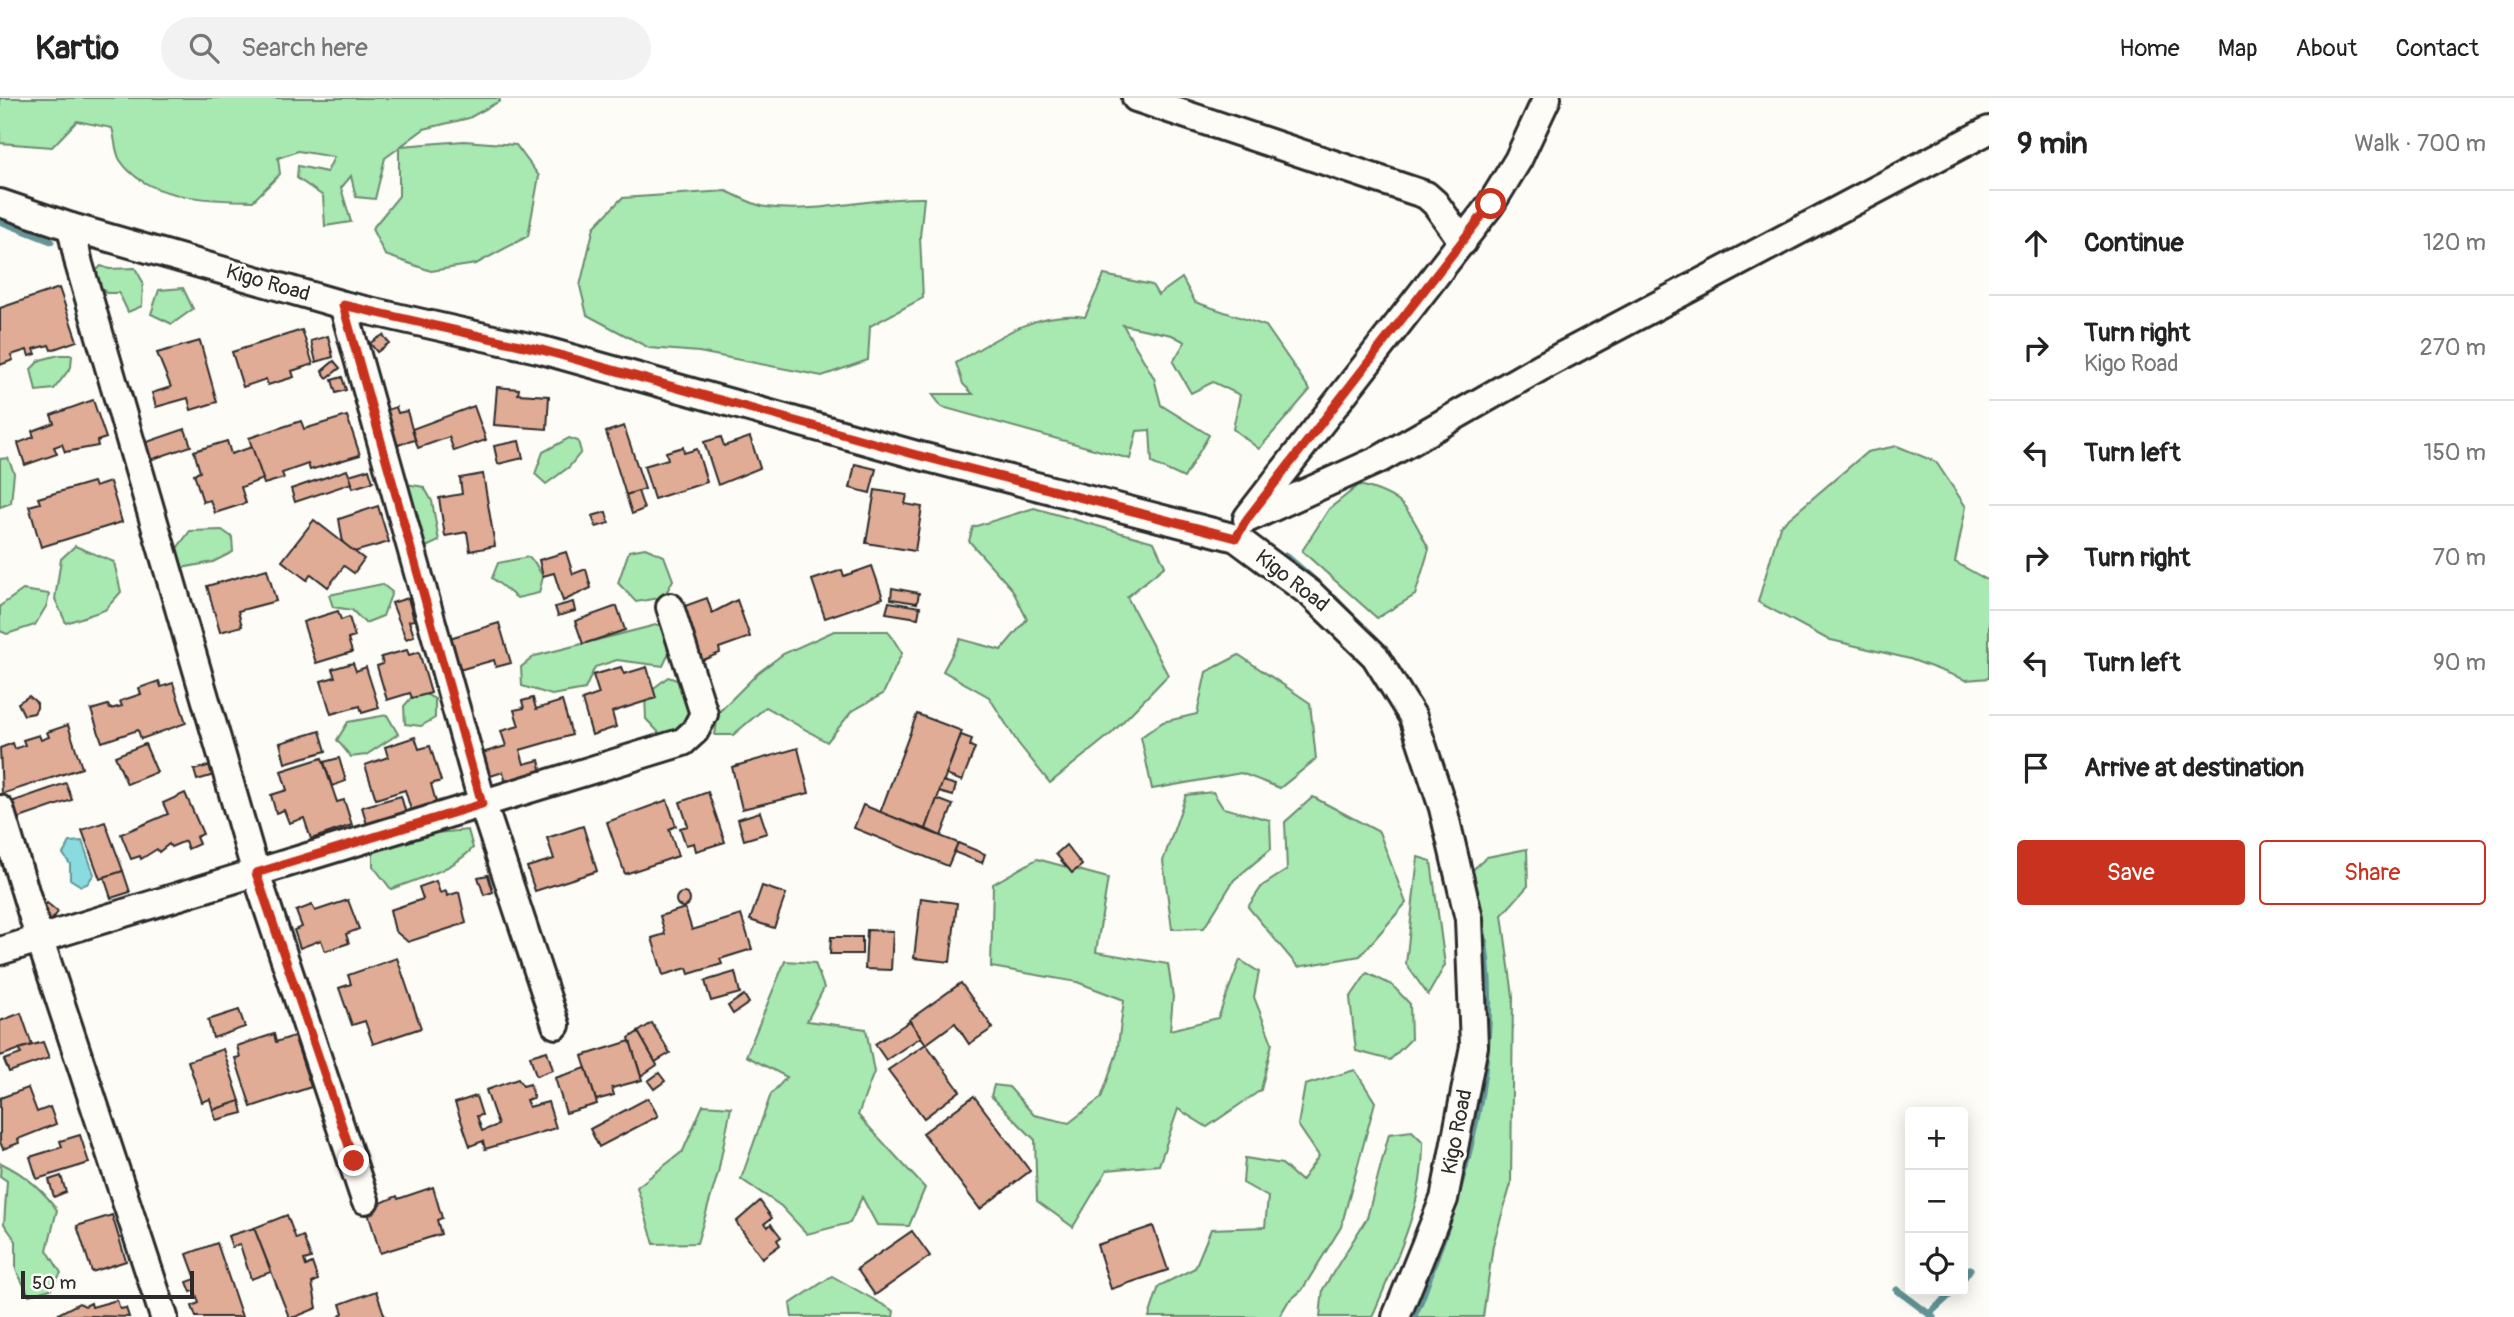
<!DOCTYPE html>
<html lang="en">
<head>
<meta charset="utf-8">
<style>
  body { margin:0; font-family:Pangolin,sans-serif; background:#f2f2f2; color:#222 }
  .controls { position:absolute; right:21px; bottom:21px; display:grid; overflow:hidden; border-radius:7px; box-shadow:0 4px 18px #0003 }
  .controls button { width:63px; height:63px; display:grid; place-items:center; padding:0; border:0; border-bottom:2px solid #e0e0e0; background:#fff; color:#222; font:35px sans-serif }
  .scale { position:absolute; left:21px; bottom:18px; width:173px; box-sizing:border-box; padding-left:7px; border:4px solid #2b2b2b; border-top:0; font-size:19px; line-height:24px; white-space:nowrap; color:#2b2b2b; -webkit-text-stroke:5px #fdfcf7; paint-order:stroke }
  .stop { position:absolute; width:21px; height:21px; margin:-16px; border:5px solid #c8321e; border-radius:50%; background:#fff }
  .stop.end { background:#c8321e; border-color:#fff; box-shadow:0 2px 7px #0008 }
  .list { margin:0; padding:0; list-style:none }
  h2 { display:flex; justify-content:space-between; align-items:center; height:91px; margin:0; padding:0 28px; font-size:30px }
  h2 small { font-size:23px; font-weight:400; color:#767676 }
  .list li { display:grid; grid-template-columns:46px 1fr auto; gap:21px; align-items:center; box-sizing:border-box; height:105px; padding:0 28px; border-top:2px solid #e0e0e0 }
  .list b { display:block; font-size:26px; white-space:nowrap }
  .list p { margin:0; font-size:23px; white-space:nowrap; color:#767676 }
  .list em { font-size:23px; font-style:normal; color:#767676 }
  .actions { display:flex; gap:14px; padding:21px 28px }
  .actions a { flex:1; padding:16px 0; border:2px solid #c8321e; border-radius:7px; text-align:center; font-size:24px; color:#c8321e }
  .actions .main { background:#c8321e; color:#fff }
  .icon { flex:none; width:38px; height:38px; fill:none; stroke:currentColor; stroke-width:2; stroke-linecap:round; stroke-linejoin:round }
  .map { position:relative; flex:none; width:1989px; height:1219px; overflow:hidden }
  header { display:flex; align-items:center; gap:42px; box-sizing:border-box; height:98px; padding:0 35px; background:#fff; border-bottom:2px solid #e0e0e0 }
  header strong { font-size:33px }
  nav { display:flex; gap:38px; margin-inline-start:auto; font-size:24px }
  .search { width:490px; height:63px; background:#f2f2f2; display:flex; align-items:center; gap:18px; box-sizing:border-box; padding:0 24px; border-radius:38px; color:#767676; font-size:26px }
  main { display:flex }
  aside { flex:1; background:#fff }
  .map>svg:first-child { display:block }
</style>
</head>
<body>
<header>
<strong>Kartio</strong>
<div class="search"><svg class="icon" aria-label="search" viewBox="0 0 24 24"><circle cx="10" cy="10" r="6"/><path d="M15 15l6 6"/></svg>Search here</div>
<nav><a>Home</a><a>Map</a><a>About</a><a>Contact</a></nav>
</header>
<main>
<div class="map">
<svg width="1989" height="1219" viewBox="0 0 1989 1219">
  <rect width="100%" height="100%" fill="#fdfcf7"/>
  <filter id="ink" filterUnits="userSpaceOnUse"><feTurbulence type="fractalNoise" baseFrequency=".0143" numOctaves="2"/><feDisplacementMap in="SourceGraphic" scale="14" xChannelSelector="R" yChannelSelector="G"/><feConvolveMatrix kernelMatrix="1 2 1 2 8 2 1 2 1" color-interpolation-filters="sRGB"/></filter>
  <g filter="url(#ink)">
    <g fill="#a8e8b1" stroke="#6a8a6e" stroke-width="2">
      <path d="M0 0H499L500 3 469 20 424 31 401 48 464 43 516 47 539 78 528 138 476 166 431 173 385 157 372 131 399 98V50L385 60 375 101 356 99 351 78 341 90 351 124 325 128 323 98 297 80 298 68 327 74 334 59 298 53 278 60 280 76 253 103C211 102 147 103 120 62 115 54 115 39 112 30L77 23 52 49 0 45Z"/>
      <path d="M726 93C738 98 753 107 766 109 818 116 872 99 924 100L920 139 923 200 870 228 868 262 822 278 699 254 649 250 587 217 580 188 594 129 622 100Z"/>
      <polygon points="101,168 109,171 135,170 143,184 142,208 128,214 119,195 106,195 92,177"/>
      <path d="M1104 177 1152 187 1158 197 1182 180 1195 204 1266 228 1310 292 1259 351 1233 331 1240 297 1213 284 1191 295 1173 264 1185 244 1172 237 1123 227 1154 280 1161 307 1209 337 1184 380 1152 365 1150 332 1137 333 1130 361 942 309 932 296H973L963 286 956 265C995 241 1038 211 1085 219Z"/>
      <polygon points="183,190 193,211 172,226 151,216 159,192"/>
      <polygon points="59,257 72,257 71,269 54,291 36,293 31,271 40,262"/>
      <polygon points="569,340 578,343 581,354 569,369 546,386 535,376 543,354"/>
      <polygon points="1897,348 1936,364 1966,409 1955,464 1989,483 1989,580 1966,582 1910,561 1827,541 1758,504 1780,428 1867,354"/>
      <polygon points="8,360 14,375 11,405 0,409 0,361"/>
      <polygon points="406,386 424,389 432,403 439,443 424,450"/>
      <path d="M1359 387C1405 398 1408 411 1429 451L1415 497 1377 520 1302 453 1329 411Z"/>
      <polygon points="1034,410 1154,444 1165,468 1127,499 1168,577 1112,635 1050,685 1018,645 989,599 943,573 960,541 1001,552 1027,521 1012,491 969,443 973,429"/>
      <polygon points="222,432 232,439 233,454 213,464 181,470 175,453 190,433"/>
      <polygon points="75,448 114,464 121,494 105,512 66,525 55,501 61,461"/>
      <polygon points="645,450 664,458 673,482 664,499 636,504 618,485 629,453"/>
      <polygon points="528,459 535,465 543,479 539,495 517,500 492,480 498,465"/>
      <polygon points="382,486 392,494 383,518 365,525 352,512 333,509 329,497"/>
      <polygon points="23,492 49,496 47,507 35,527 7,536 0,533 0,508"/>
      <polygon points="660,526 672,549 663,568 617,562 595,569 585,591 552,597 522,588 521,569 535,558"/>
      <polygon points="834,533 888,533 902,555 883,596 852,613 827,644 766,609 733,637 715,637 718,615 758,575 783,556"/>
      <polygon points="1239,557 1310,605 1316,661 1280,690 1241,675 1152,691 1141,639 1163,624 1197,616 1206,574"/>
      <polygon points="668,579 680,583 686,593 689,625 664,640 646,621 645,597"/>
      <polygon points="418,592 435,601 435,620 421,628 405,626 404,608"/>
      <polygon points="387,617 398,636 366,657 351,659 337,642 348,624"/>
      <polygon points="1213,694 1223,710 1270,722 1271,751 1234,782 1204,830 1172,831 1163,763 1186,697"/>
      <polygon points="1313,699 1379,734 1406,805 1360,858 1298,869 1248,809 1262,788 1287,772 1285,724"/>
      <path d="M468 732 473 750C451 773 421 780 391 791L373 768V746L424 736Z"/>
      <polygon points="1527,751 1528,788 1502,817 1513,898 1511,1086 1493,1147 1483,1219 1407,1219 1461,1065 1466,778 1487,759"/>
      <polygon points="1418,759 1431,763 1445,867 1428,897 1406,866"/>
      <polygon points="1037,761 1108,780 1096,854 1168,866 1173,899 1170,932 1218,920 1240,862 1259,874 1254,899 1272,945 1261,992 1207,1029 1178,1011 1159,1067 1107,1072 1073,1129 1037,1103 1035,1042 991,998 994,987 1009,989 1034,1017 1069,1025 1101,1000 1117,955 1124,902 1077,884 991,869 993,786"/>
      <polygon points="785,863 815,865 824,890 807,923 866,931 874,974 858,1017 925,1090 909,1128 877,1127 862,1099 850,1125 807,1136 781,1108 741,1081 771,996 787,979 746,958"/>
      <polygon points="1367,875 1392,887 1410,906 1411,941 1390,962 1356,953 1350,900"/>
      <polygon points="1355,972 1375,1004 1341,1129 1302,1192 1288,1204 1279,1219 1149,1219 1159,1188 1195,1170 1211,1131 1265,1129 1268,1099 1243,1085 1245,1060 1282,1066 1301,1083 1319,1058 1298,1027 1305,987"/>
      <polygon points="703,1007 731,1009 718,1075 697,1145 654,1146 637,1089 683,1053"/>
      <path d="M1412 1033 1423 1044C1424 1107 1396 1162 1372 1219H1320L1323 1191 1367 1120 1389 1036Z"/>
      <path d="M1 1065C24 1076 42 1090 57 1112L47 1152 61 1175 51 1191 29 1197 16 1172V1143L4 1126 7 1083 0 1078Z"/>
      <polygon points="832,1178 894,1213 893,1219 792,1219 790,1206"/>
    </g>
    <polygon fill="#89dbdf" stroke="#639597" stroke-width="2" points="82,743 94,776 87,786 81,788 70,781 70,766 63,756 70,744"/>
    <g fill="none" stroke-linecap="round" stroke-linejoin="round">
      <g stroke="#639597" stroke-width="7">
        <polyline points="0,123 51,143"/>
        <polyline points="1286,458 1315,483"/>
        <polyline points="1334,500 1372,539"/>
        <polyline points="1395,567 1409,590"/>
        <polyline points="1963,1181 1970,1171"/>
        <polyline points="1897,1192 1933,1219"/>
        <polyline points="1929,1216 1954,1193"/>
        <path d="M1413 1219C1423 1201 1429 1179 1436 1159 1474 1057 1503 933 1481 824"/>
      </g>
    </g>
    <g fill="#e1ac96" stroke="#2b2b2b" stroke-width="2">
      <polygon points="59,190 77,243 51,252 49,247 34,251 36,256 29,258 27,252 11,257 13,262 0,267 0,210"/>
      <polygon points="302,232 313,266 292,273 294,279 268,287 266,281 243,289 232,254"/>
      <polygon points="383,237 389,245 377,254 370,245"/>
      <polygon points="328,238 333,259 316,264 311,243"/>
      <polygon points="200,243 217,304 191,312 188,300 156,309 152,295 171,289 157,255"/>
      <polygon points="334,263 340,270 327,280 322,273"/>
      <polygon points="342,279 346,292 336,295 332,282"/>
      <polygon points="497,289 519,291 518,296 549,298 547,331 494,327"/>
      <polygon points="93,302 106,340 97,343 98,348 65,354 62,346 54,349 57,356 25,367 18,345 34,339 32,333 54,325 51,317"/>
      <polygon points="474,308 486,342 454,353 449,339 418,350 412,331"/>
      <polygon points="396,309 398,315 407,313 415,342 387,350 378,315"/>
      <polygon points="347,318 360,357 310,372 308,366 282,375 284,380 264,386 249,340 301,323 304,331"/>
      <polygon points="624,328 645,391 626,397 606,334"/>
      <polygon points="185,331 191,348 150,362 144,345"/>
      <polygon points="721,339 724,348 750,339 760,370 718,387 704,344"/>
      <polygon points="227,343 231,356 252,349 263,381 241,389 246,405 215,415 210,402 203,404 194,376 200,374 194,353"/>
      <polygon points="519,343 523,360 498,366 494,348"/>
      <polygon points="683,349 684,355 697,351 707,384 654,401 644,368 668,361 666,354"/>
      <polygon points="855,366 876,371 870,395 850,390"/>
      <polygon points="369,371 373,384 353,390 349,377"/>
      <polygon points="347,372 352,385 295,404 291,391"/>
      <polygon points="483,376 495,448 470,453 467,434 445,438 439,400 462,396 460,380"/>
      <polygon points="93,384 95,389 110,384 122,424 41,449 29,408 40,405 38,400"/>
      <polygon points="875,392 907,397 905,406 922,409 915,453 866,445"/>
      <polygon points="638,393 644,411 632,416 626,397"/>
      <polygon points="378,408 389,444 354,454 343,445 339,421"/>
      <polygon points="606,414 609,425 596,429 592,418"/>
      <polygon points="314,422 364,461 354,475 344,468 328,489 311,476 307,482 282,463"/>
      <polygon points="566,454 573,476 586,471 591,490 563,503 554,475 543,478 539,462"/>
      <polygon points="872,468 883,500 825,520 812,482 842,472 844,478"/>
      <polygon points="267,471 276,503 238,513 242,528 220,534 207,488"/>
      <polygon points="892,490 919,495 917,505 891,501"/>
      <polygon points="408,500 414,522 409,523 414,538 406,541 392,505"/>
      <polygon points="707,500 712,515 737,502 750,539 719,550 720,555 701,563 682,509"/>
      <polygon points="573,504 575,513 558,518 555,509"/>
      <polygon points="889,504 920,509 918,520 886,515"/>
      <polygon points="617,508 625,532 583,546 575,523"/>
      <polygon points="338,513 341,522 349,519 355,539 348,541 352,554 316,565 303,524"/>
      <polygon points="499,525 511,565 496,569 494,562 452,574 443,542"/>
      <polygon points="407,552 409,557 419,554 431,595 412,600 410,595 387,602 377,568 383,566 381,559"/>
      <polygon points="353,565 356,573 366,569 379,610 362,615 360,608 331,616 321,583 335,579 332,571"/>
      <polygon points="621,569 624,576 647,569 656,600 612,614 616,629 592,637 582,602 599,596 593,577"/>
      <polygon points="159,583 161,589 173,585 186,625 141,641 138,632 102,644 91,612 108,607 110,611 122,608 120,603 141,596 139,590"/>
      <polygon points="29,598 37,605 37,610 34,615 24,617 18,605"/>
      <polygon points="533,600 536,611 562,603 572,637 520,652 524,666 539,662 542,675 506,685 503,674 481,681 475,657 506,648 501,633 519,628 514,612 524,610 522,603"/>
      <polygon points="917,616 962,633 926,731 880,715"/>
      <polygon points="68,627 82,670 2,696 0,650 13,645 15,651 25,647 23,642 39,637 41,642 49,639 47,634"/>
      <polygon points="320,633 326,653 285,665 280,645"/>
      <polygon points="961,637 972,641 970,648 975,650 962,683 946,677"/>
      <polygon points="415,639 419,651 430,648 441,683 431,686 436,704 411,712 405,692 376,701 365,667 388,659 385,649"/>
      <polygon points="145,646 157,674 127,686 115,658"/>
      <polygon points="798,650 809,695 742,711 732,669"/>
      <polygon points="322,660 337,704 344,702 352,727 311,741 304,720 289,725 284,712 276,715 271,697 287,692 281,673"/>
      <polygon points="339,660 346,683 332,688 324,664"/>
      <polygon points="211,667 214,677 197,682 194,672"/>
      <polygon points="943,683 956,687 953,698 939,694"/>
      <polygon points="66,685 72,702 17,721 11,704"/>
      <polygon points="708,694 725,744 696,753 694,745 686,747 680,730 688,728 680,704"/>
      <polygon points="185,695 203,736 196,739 199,746 188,751 185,743 171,749 169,746 159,754 157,751 141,761 140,758 131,761 121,736 168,716 163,705"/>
      <polygon points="401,698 407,719 368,730 362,709"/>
      <polygon points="937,701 953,707 941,738 926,731"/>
      <polygon points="667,702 676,728 669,731 678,758 625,776 607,724"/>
      <polygon points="863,707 958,745 948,768 854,730"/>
      <polygon points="760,714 767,735 744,742 738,721"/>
      <polygon points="105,724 123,773 100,781 82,732"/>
      <polygon points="583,728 597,773 535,793 527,769 554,761 547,740"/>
      <polygon points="958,745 985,756 982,765 954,754"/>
      <polygon points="1066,747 1082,767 1072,775 1056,756"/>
      <polygon points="123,773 130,794 111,800 104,779"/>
      <polygon points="488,777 493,794 484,797 478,779"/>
      <polygon points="436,783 440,795 446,793 447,798 459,794 466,825 408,844 395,833 390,812 423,801 419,789"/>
      <polygon points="762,788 786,796 774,830 750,822"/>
      <circle cx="683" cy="802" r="7"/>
      <polygon points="921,800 957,805 950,864 914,860"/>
      <polygon points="348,802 359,831 346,836 349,845 325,853 321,842 300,850 294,832 302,829 296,813 312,807 315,813"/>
      <polygon points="47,805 58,814 51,823 40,814"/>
      <polygon points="685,810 692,832 741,817 752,851 720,861 722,866 689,876 687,870 663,877 652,840 665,836 660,818"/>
      <polygon points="867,832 893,833 891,872 865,871"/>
      <polygon points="831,839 862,839 862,856 830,856"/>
      <polygon points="397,860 421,930 373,946 365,923 352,927 339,890 351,886 348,877"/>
      <polygon points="735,874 740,895 711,903 705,883"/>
      <polygon points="961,885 993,930 969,946 955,925 926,946 909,922"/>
      <polygon points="744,897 749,905 733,916 728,908"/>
      <polygon points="239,912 245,929 213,940 208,922"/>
      <polygon points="21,915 32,947 0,958 0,923"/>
      <polygon points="910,923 921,939 886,962 875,946"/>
      <polygon points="652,925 670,955 655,964 638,934"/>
      <polygon points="638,934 657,967 641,978 629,940"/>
      <polygon points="274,936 276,944 294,938 311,989 251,1009 235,960 240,959 237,948"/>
      <polygon points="630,943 642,982 612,990 614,997 596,1002 582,958"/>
      <polygon points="43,944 49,960 9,974 4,962 21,956 19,951"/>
      <polygon points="926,946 960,993 924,1020 888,972"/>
      <polygon points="223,951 240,1003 213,1012 210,1001 202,1004 188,963"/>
      <polygon points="547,953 553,972 536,978 530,958"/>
      <polygon points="586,970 597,1006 566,1015 555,980"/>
      <polygon points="659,975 665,983 654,991 648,983"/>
      <polygon points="518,981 523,988 530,986 534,1000 526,1002 529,1009 548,1004 556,1030 485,1051 483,1043 470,1048 455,1005 476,998 482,1017 477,1018 482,1033 498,1027 486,992"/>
      <polygon points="28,990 37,1014 50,1009 56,1026 18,1041 19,1045 3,1051 0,1044 0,1000"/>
      <polygon points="974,998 1030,1073 980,1111 923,1035"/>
      <polygon points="648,1000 658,1018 599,1049 590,1031"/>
      <polygon points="240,1003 243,1015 216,1022 213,1012"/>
      <polygon points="80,1037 89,1065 37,1081 30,1059 62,1049 60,1043"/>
      <polygon points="61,1078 66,1094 54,1099 49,1082"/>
      <polygon points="433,1089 442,1120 437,1122 441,1136 380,1155 367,1111 397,1098 398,1101"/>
      <polygon points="760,1103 772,1120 765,1125 768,1129 771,1126 781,1139 777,1142 780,1147 762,1160 736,1124"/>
      <polygon points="112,1117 126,1163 92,1174 77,1128"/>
      <polygon points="287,1117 296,1141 303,1138 311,1160 304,1162 306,1168 312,1165 318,1182 312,1185 317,1210 295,1219 289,1219 254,1130"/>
      <polygon points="1153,1128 1168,1172 1111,1191 1097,1147"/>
      <polygon points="254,1130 271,1174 251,1181 240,1147 232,1149 228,1138"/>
      <polygon points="912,1133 930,1158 875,1197 857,1171"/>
      <polygon points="217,1145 242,1219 196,1219 192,1208 199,1205 195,1193 191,1194 187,1184 196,1181 187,1156"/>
      <polygon points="376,1193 385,1219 339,1219 343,1215 340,1206"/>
      <polygon points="117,1202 120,1211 126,1210 129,1219 56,1217 79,1205 85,1208 91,1205 92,1209"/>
    </g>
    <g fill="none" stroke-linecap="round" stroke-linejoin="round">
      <g stroke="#2b2b2b" stroke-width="32">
        <g id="minor">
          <polyline points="1136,0 1426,97 1435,105 1463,144"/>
          <polyline points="0,105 71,129 343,207 542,252 913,356 1236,440 1311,496 1375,558 1413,619 1443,710 1469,821 1474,948 1444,1101 1396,1219"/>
          <polyline points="71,129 79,166 256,775 365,1102"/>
          <polyline points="343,207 483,707 556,927"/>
          <polyline points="1248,419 1491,106 1518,62 1547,0"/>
          <polyline points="1247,421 1380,361 1541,269 1989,32"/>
          <polyline points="0,711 39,839 164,1219"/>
          <polyline points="0,853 683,644 695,633 704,616 670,509"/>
        </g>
      </g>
      <use href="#minor" stroke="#fdfcf7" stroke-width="26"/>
    </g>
  </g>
  <g fill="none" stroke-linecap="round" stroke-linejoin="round" filter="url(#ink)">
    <polyline stroke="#c8321e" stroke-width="9" points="354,1063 256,775 482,706 343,207 542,252 913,356 1236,440 1247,421 1491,106"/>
  </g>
  <g text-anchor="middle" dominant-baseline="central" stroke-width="6" stroke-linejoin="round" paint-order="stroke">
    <g font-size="21" fill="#2b2b2b" stroke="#fdfcf7">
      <text transform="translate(268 185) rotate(16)">Kigo Road</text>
      <text transform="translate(1292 483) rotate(38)">Kigo Road</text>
      <text transform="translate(1457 1034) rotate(-79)">Kigo Road</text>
    </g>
  </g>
</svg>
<div class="controls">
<button>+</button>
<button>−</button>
<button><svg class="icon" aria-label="locate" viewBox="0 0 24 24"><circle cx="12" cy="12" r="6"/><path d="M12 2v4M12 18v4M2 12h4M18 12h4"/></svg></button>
</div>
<div class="scale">50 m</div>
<div class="stop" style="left:1491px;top:106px"></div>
<div class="stop end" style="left:354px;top:1063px"></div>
</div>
<aside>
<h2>9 min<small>Walk · 700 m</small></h2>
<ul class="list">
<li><svg class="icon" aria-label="ahead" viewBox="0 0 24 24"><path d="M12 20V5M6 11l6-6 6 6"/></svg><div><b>Continue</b></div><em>120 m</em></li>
<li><svg class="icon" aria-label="right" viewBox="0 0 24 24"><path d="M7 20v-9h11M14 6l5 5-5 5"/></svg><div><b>Turn right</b><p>Kigo Road</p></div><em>270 m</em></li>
<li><svg class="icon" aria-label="left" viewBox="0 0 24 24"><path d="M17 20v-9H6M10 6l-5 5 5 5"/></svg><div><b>Turn left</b></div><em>150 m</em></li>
<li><svg class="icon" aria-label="right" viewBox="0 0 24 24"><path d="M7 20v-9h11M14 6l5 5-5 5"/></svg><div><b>Turn right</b></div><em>70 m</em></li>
<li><svg class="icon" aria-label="left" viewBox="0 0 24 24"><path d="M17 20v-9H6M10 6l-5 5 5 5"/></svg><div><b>Turn left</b></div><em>90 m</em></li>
<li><svg class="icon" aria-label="arrive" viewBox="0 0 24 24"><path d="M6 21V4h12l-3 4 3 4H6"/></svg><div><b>Arrive at destination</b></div></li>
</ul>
<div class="actions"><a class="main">Save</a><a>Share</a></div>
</aside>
</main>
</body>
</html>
